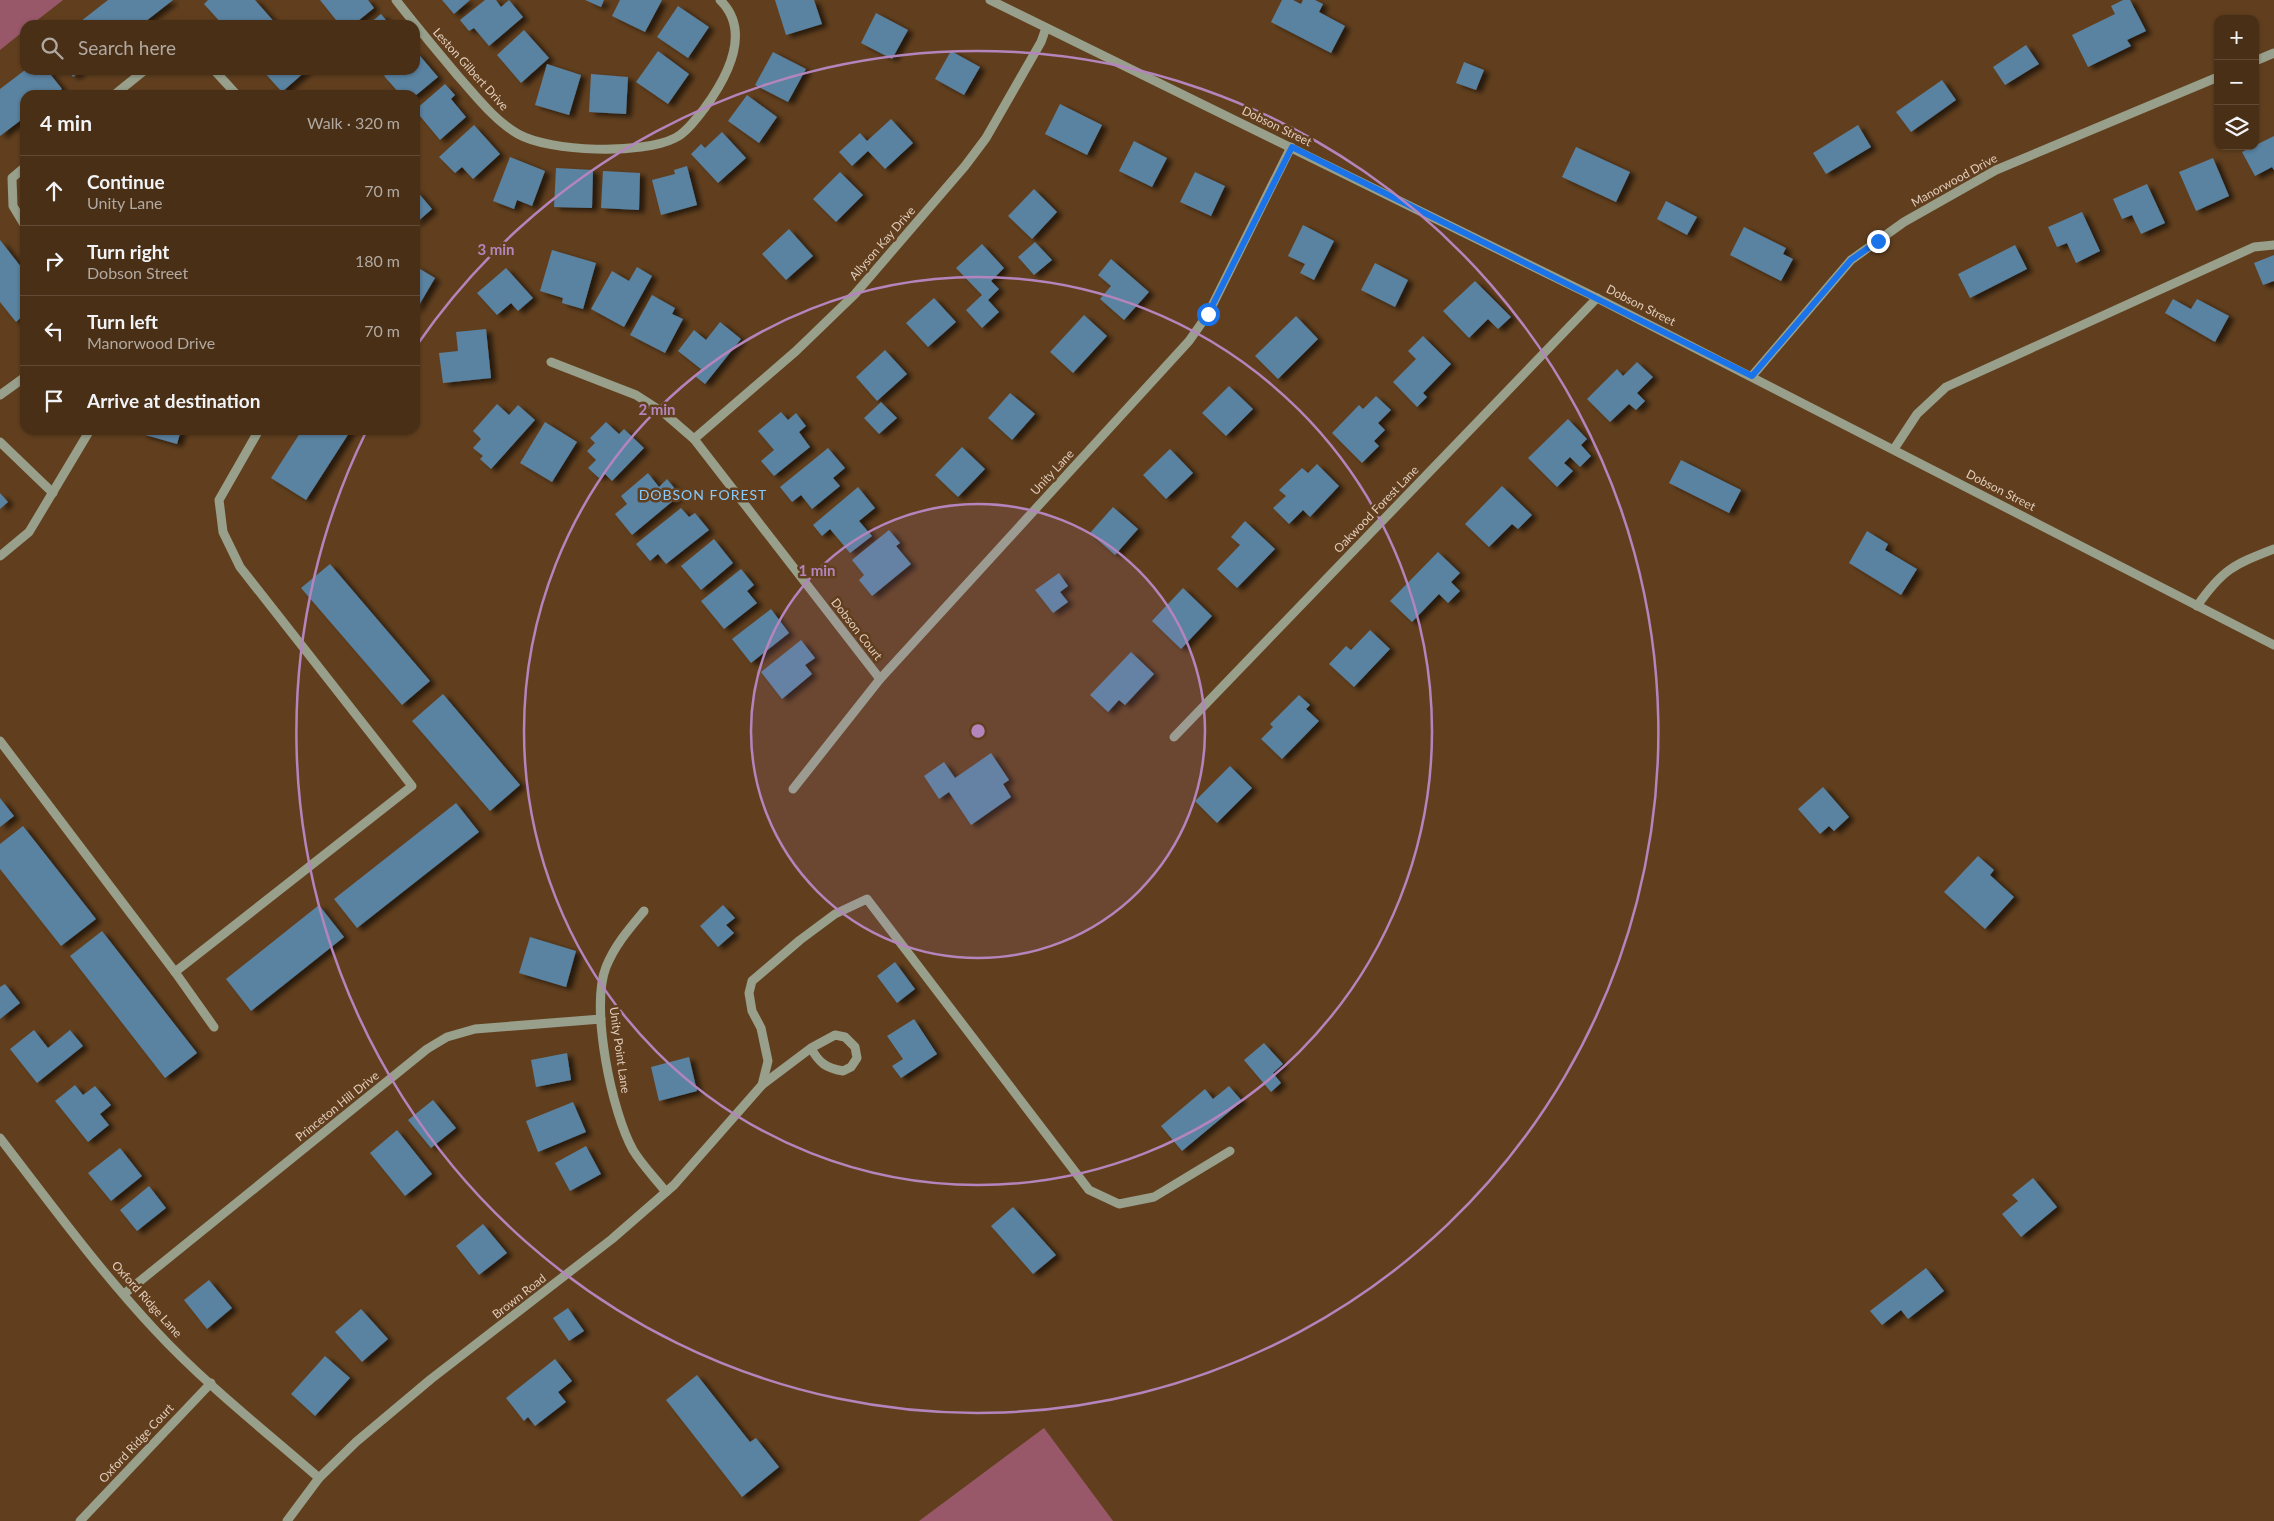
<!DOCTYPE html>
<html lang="en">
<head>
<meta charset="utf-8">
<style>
  body { margin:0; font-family:Lato,sans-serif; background:#533b23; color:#f1f3f6 }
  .controls { position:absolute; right:15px; top:15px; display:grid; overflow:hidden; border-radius:10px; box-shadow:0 1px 4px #0004 }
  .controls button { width:45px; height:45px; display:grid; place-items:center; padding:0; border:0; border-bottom:1px solid #614a35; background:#492f16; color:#f1f3f6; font:25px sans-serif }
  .stop { position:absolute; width:15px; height:15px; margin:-11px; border:4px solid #1a73e8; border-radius:50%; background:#fff }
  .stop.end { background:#1a73e8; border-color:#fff; box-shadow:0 1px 5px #0008 }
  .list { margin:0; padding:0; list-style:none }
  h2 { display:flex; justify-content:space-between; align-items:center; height:65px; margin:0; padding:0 20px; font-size:21px }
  h2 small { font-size:16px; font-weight:400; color:#b1a9a1 }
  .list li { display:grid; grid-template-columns:32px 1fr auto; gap:15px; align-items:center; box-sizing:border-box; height:70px; padding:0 20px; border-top:1px solid #614a35 }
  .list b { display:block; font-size:19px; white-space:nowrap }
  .list p { margin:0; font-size:16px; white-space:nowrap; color:#b1a9a1 }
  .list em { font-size:16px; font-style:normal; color:#b1a9a1 }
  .icon { flex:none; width:28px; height:28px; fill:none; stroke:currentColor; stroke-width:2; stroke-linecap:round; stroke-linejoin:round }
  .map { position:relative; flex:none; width:2274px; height:1521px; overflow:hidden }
  .search { position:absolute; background:#492f16; box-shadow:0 1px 4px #0004; left:20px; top:20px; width:400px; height:55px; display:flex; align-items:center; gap:12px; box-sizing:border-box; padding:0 18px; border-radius:15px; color:#b1a9a1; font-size:19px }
  .panel { position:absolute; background:#492f16; box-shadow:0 1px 4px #0004; left:20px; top:90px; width:400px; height:345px; border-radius:15px }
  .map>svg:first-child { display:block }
</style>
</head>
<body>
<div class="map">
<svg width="2274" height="1521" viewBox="0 0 2274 1521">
  <defs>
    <filter id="shadow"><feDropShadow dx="5.5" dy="3" stdDeviation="2.5" flood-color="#0009"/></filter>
  </defs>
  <rect width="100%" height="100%" fill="#613f1e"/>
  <g fill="#99586a">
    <polygon points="0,0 63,0 31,25 25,25 25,30 0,50"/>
    <polygon points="1044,1428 1113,1521 919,1521"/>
  </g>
  <g fill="#5a82a1" filter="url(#shadow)">
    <polygon points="108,0 173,0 141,25 76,25"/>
    <polygon points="208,0 255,0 277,25 223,25 204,4"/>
    <polygon points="320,0 368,0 374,8 353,25 340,25"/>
    <polygon points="442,0 470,0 454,14"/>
    <polygon points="485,0 496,0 501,7 509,0 523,17 489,46 474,28 469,31 460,20"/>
    <polygon points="585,0 604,0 601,7"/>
    <polygon points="620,0 662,0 645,32 612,16"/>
    <polygon points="775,0 814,0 822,24 786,35"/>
    <polygon points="1282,0 1293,0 1301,4 1303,0 1315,0 1323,4 1319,12 1345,26 1331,53 1271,22"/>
    <polygon points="2123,0 2130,0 2146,31 2127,40 2131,46 2088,67 2072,35 2115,14 2111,6"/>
    <polygon points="678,6 709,27 688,58 657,37"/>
    <polygon points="876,13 908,30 892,59 861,43"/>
    <polygon points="381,14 390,25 368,25"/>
    <polygon points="524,30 549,58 521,83 497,55"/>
    <polygon points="2026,45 2039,64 2005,85 1993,67"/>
    <polygon points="415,50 438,77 415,96 401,95 384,76 392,70 415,70"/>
    <polygon points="658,51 689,74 668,104 636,82"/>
    <polygon points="951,51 980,67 964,95 935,79"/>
    <polygon points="773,52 806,69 788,102 755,85"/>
    <polygon points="1464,62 1484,70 1476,90 1456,83"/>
    <polygon points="547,64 581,75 569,115 535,105"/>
    <polygon points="25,70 47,70 62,89 54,95 25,95 25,117 0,136 0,89"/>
    <polygon points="68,70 82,70 73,77"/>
    <polygon points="262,70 307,70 282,92"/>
    <polygon points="591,74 628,77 626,114 589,112"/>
    <polygon points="1942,80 1956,100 1911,132 1896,112"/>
    <polygon points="445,84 455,95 451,99 466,117 440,140 415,110"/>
    <polygon points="747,95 777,117 759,143 728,121"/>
    <polygon points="1060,104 1102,125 1087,155 1045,134"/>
    <polygon points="891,119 913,143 885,169 868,151 852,166 839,152 860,133 867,141"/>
    <polygon points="474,125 500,154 473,179 462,167 455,173 439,157"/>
    <polygon points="1858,125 1871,147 1826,174 1813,153"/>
    <polygon points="722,132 746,158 718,183 691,154 701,144 705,148"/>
    <polygon points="2274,136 2274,170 2272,167 2255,176 2242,152"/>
    <polygon points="1134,141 1167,158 1152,187 1119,171"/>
    <polygon points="1576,147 1630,172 1616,202 1562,177"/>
    <polygon points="510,157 545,171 532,206 517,200 514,209 493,201"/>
    <polygon points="2213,158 2229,196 2196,211 2179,172"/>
    <polygon points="687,166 697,205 661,215 652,180 675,174 674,170"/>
    <polygon points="556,168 593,170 592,208 554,207"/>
    <polygon points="603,171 640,173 639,210 601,208"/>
    <polygon points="840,172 863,195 836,222 813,199"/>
    <polygon points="1195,172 1225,186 1211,216 1180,202"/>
    <polygon points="2147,184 2165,223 2141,234 2132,215 2122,219 2113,199"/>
    <polygon points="415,189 432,209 415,224"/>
    <polygon points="1034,189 1057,212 1032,239 1008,216"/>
    <polygon points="1666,201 1697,217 1687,235 1657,219"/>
    <polygon points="2082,212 2100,251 2076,263 2067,243 2057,247 2048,227"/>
    <polygon points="1303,225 1334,241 1314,280 1300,273 1305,264 1288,256"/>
    <polygon points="1744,227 1786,248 1783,254 1793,259 1781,281 1730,255"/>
    <polygon points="789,229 813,256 786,280 762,254"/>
    <polygon points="0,240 25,272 25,314 16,322 0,302"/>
    <polygon points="1035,242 1052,260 1034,275 1018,257"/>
    <polygon points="982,244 1004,268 991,281 999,289 988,300 999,312 982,328 966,310 982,295 956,268"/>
    <polygon points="2015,245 2027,269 1970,298 1958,274"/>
    <polygon points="552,250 596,263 583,309 562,303 563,298 540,291"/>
    <polygon points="2274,255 2274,281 2263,285 2254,263"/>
    <polygon points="1111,259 1149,292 1124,320 1100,299 1111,286 1098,275"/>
    <polygon points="1375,263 1408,280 1395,307 1361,290"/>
    <polygon points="415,266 435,278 415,312"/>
    <polygon points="637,267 652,276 624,327 591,309 612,271 629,281"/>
    <polygon points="506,268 533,298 518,311 511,303 497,315 477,293"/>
    <polygon points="1475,281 1511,317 1498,329 1488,319 1469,338 1443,311"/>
    <polygon points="652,295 675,308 672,314 683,319 665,353 630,335"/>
    <polygon points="934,298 956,322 928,347 906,323"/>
    <polygon points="2173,299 2191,309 2197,299 2229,316 2215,342 2165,313"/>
    <polygon points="1084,315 1107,336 1073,373 1050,352"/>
    <polygon points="1296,316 1318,339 1278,379 1255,356"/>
    <polygon points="720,322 741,339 705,384 696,377 701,369 678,351 694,330 706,340"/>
    <polygon points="486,329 491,378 443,383 439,353 458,351 456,332"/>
    <polygon points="1423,336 1451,364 1423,393 1427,397 1417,407 1393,382 1416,359 1408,351"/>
    <polygon points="885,350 907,374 877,401 856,377"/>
    <polygon points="1637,362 1653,377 1637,393 1645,401 1636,410 1629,404 1610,422 1587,399 1617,369 1623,376"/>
    <polygon points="1229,386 1253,409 1226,436 1202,413"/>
    <polygon points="1010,393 1035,414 1012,440 988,418"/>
    <polygon points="1376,396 1391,410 1378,423 1385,430 1374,441 1379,446 1362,463 1332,433 1359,405 1363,409"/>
    <polygon points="881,402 897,418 879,434 864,418"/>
    <polygon points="497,404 509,415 518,405 535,420 491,469 480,459 483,456 473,448 481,439 473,431"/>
    <polygon points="781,412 788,420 796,413 806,426 799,432 810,447 774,476 761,461 774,450 758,431"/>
    <polygon points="1568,419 1587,439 1581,445 1591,456 1580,467 1570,457 1564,463 1573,471 1557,487 1528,458"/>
    <polygon points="545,422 577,442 552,482 520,463"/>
    <polygon points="606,422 619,434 624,429 644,448 612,481 604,473 599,478 588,468 596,460 587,451 595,443 590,438"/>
    <polygon points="143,430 181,430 177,444 142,434"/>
    <polygon points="302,430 351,430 306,500 271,478"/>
    <polygon points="962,447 985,469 958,497 935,475"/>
    <polygon points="828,448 845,468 833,478 840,486 812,509 801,495 792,502 780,487"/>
    <polygon points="1170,449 1193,473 1166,499 1143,475"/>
    <polygon points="1681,460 1741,490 1729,513 1669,483"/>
    <polygon points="1317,464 1339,486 1310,517 1303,510 1289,524 1273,508 1286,496 1279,490 1302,468 1308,473"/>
    <polygon points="648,473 659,487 667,479 680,495 632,535 615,514 627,504 621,496"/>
    <polygon points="1502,486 1532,515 1518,529 1512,524 1489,547 1465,524"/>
    <polygon points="858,487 875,508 859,521 872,536 850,553 830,529 822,536 813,525"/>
    <polygon points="0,493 8,502 0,509"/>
    <polygon points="1113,507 1138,529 1115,555 1090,533"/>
    <polygon points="681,508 689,517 695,513 709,530 666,564 658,554 650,561 636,544"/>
    <polygon points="1245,521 1275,549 1237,588 1217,569 1240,545 1231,537"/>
    <polygon points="889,530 900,543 896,546 911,564 872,596 859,580 864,575 852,560"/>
    <polygon points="1867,531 1888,544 1885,550 1917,569 1901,595 1849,563"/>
    <polygon points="714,539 733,563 701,590 681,566"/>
    <polygon points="1438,552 1460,573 1451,582 1460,591 1448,603 1439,594 1412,622 1390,601"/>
    <polygon points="330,564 430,681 402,705 301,588"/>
    <polygon points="741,569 754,585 747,591 757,603 724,629 701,601"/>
    <polygon points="1059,573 1068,586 1060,592 1068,602 1053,613 1035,590"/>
    <polygon points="1183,588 1212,616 1181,649 1152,621"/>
    <polygon points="771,609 789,633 751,663 732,639"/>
    <polygon points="1370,630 1390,649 1354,687 1329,664 1346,646 1351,650"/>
    <polygon points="801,640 815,658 805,665 812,674 782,699 761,672"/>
    <polygon points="1131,652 1154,674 1125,705 1119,700 1108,712 1090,695"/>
    <polygon points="443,694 520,785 490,811 412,721"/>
    <polygon points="1299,695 1310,705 1306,709 1319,721 1282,759 1261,739 1273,727 1270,724"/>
    <polygon points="991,753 1009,780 1003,784 1011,797 971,825 949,792 939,799 924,776 944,762 955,778"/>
    <polygon points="1230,766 1252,788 1217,823 1195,801"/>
    <polygon points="1823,787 1849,817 1834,831 1829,826 1820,834 1798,809"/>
    <polygon points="0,798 14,816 0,827"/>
    <polygon points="456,803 479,832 357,928 334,899"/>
    <polygon points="23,826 96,919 61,946 0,869 0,844"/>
    <polygon points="1978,856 1994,870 1990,875 2014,897 1985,929 1944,892"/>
    <polygon points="319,905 344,937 251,1011 226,979"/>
    <polygon points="723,905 735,918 726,925 734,933 718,947 700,926"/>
    <polygon points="102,931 197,1053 165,1078 70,956"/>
    <polygon points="530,937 576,951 566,987 519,973"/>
    <polygon points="895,962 915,989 897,1003 877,976"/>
    <polygon points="5,984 20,1003 0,1019 0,987"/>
    <polygon points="914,1019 937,1054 901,1078 892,1066 903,1059 887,1036"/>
    <polygon points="34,1030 48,1048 70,1030 83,1046 37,1083 10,1049"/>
    <polygon points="1264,1043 1283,1064 1273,1073 1281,1083 1271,1092 1244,1060"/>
    <polygon points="567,1053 571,1080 536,1087 531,1060"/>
    <polygon points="689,1057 697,1091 659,1101 651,1067"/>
    <polygon points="75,1085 83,1095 95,1086 111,1105 100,1114 109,1125 88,1142 55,1101"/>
    <polygon points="1229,1086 1242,1101 1182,1151 1161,1126 1205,1089 1213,1099"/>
    <polygon points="433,1100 456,1128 431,1148 408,1120"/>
    <polygon points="573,1102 586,1132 538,1152 526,1121"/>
    <polygon points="397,1130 432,1174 405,1196 370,1153"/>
    <polygon points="586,1146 601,1174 570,1191 555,1163"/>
    <polygon points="120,1148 142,1176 111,1201 88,1173"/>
    <polygon points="2033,1178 2057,1207 2021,1237 2002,1214 2018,1201 2012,1195"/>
    <polygon points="149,1186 166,1208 137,1231 120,1210"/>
    <polygon points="1013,1207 1056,1255 1033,1274 991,1226"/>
    <polygon points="483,1224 507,1253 479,1275 456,1246"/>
    <polygon points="1926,1268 1944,1291 1908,1319 1901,1310 1882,1325 1870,1311"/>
    <polygon points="209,1280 232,1308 207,1329 184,1300"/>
    <polygon points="568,1308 584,1331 569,1341 553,1318"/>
    <polygon points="361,1309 388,1339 362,1362 335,1332"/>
    <polygon points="325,1356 350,1378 315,1416 291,1394"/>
    <polygon points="555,1359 572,1381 558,1392 566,1402 535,1426 528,1417 524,1421 506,1398"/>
    <polygon points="697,1375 750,1442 756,1438 779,1467 742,1497 666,1400"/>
  </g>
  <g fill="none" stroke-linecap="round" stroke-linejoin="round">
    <g stroke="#989f8b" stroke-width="9">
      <path d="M396 0C416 26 437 51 458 76 476 96 495 121 518 134 550 152 642 155 675 138 686 133 696 119 704 109 726 79 753 32 720 0"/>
      <polyline points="990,0 1597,298 2274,645"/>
      <polyline points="2255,61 2274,53"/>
      <polyline points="214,70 237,95"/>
      <polyline points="114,95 145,70"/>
      <polyline points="25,167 12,178 13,206 25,226"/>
      <polyline points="551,362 636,395 664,413 694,439 880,679"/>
      <polyline points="1752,376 1851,260 1904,222 1996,170 2218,77"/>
      <polyline points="0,395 25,377"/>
      <polyline points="694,439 796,351 855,294 965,166 986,138 1041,42 1046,28"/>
      <polyline points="0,442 53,493"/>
      <polyline points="1894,449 1917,414 1946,387 2254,247 2274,245"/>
      <polyline points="0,556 29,532 90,430"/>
      <path d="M2197 606C2223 569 2233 565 2274 549"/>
      <polyline points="1174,737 1597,298"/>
      <polyline points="0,741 175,972 412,786 240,567 223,532 219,500 259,430"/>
      <polyline points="793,789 880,679 1189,341 1208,314 1291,147"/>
      <path d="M644 911C629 929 615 945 606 967 590 1008 612 1113 633 1150 642 1165 655 1178 666 1192"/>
      <polyline points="175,972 214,1027"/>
      <polyline points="762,1085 768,1061 761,1028 752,1011 749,993 752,981 800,940 835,914 867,899 1089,1190 1119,1204 1154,1197 1230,1151"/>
      <path d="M0 1138C50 1203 99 1270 155 1330 205 1384 264 1430 319 1478"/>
      <polyline points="124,1294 427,1049 447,1037 475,1029 601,1019"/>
      <polyline points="80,1521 211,1383"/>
      <path d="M287 1521 319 1478 356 1442 431 1379 612 1239 674 1185 762 1085 811 1048 835 1035 845 1037 855 1047 857 1058 851 1067 843 1071C826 1068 819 1063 811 1048"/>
    </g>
  </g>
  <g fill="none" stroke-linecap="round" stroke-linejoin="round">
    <polyline stroke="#1a73e8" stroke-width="6" points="1208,314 1292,147 1752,376 1851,260 1878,241"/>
  </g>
  <circle cx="978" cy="731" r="227" fill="#b485bd" fill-opacity=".12"/>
  <g fill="none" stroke="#b485bd" stroke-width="2.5">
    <circle cx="978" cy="731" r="227"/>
    <circle cx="978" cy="731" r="454"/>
    <path d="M417 345A681 681 0 1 1 366 432"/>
  </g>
  <g text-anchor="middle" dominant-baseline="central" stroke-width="5" stroke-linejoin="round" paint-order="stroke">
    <g font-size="12" fill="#e2cdbc" stroke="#613f1e">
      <text transform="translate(471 69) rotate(48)">Leston Gilbert Drive</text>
      <text transform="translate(1277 126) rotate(26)">Dobson Street</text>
      <text transform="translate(1954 180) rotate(-29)">Manorwood Drive</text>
      <text transform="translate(882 243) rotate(-49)">Allyson Kay Drive</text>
      <text transform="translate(1641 305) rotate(27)">Dobson Street</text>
      <text transform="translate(1052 472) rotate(-47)">Unity Lane</text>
      <text transform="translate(2001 490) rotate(27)">Dobson Street</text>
      <text transform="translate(1376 509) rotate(-46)">Oakwood Forest Lane</text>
      <text transform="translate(857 629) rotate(52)">Dobson Court</text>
      <text transform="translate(620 1050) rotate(82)">Unity Point Lane</text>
      <text transform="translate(337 1106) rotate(-39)">Princeton Hill Drive</text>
      <text transform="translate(519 1296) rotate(-38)">Brown Road</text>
      <text transform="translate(147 1299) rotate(48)">Oxford Ridge Lane</text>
      <text transform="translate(136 1443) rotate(-47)">Oxford Ridge Court</text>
    </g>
    <g font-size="14" letter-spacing="1" fill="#87cafe" stroke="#613f1e">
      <text x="703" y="494">DOBSON FOREST</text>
    </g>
  </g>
  <circle cx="978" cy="731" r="8" fill="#b485bd" stroke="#613f1e" stroke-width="2.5"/>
  <g font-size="15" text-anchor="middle" font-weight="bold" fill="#b485bd" stroke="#613f1e" stroke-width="5" stroke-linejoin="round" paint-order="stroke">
    <text x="496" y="255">3 min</text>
    <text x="657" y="415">2 min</text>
    <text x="817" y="576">1 min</text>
  </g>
</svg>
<div class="controls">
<button>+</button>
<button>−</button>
<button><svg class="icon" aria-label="layers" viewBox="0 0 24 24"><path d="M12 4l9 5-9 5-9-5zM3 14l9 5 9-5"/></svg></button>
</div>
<div class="stop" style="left:1208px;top:314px"></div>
<div class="stop end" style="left:1878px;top:241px"></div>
<div class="search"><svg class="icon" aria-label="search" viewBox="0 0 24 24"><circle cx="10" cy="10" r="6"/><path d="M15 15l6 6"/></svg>Search here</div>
<section class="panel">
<h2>4 min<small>Walk · 320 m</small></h2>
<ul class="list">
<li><svg class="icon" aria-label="ahead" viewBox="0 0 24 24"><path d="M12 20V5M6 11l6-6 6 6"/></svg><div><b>Continue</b><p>Unity Lane</p></div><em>70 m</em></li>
<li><svg class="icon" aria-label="right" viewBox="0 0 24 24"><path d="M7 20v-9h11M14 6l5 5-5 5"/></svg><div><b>Turn right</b><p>Dobson Street</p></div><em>180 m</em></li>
<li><svg class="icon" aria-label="left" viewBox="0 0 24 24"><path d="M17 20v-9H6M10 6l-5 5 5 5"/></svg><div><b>Turn left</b><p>Manorwood Drive</p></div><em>70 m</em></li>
<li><svg class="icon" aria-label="arrive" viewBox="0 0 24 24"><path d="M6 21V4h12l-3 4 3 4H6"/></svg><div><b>Arrive at destination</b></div></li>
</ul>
</section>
</div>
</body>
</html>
